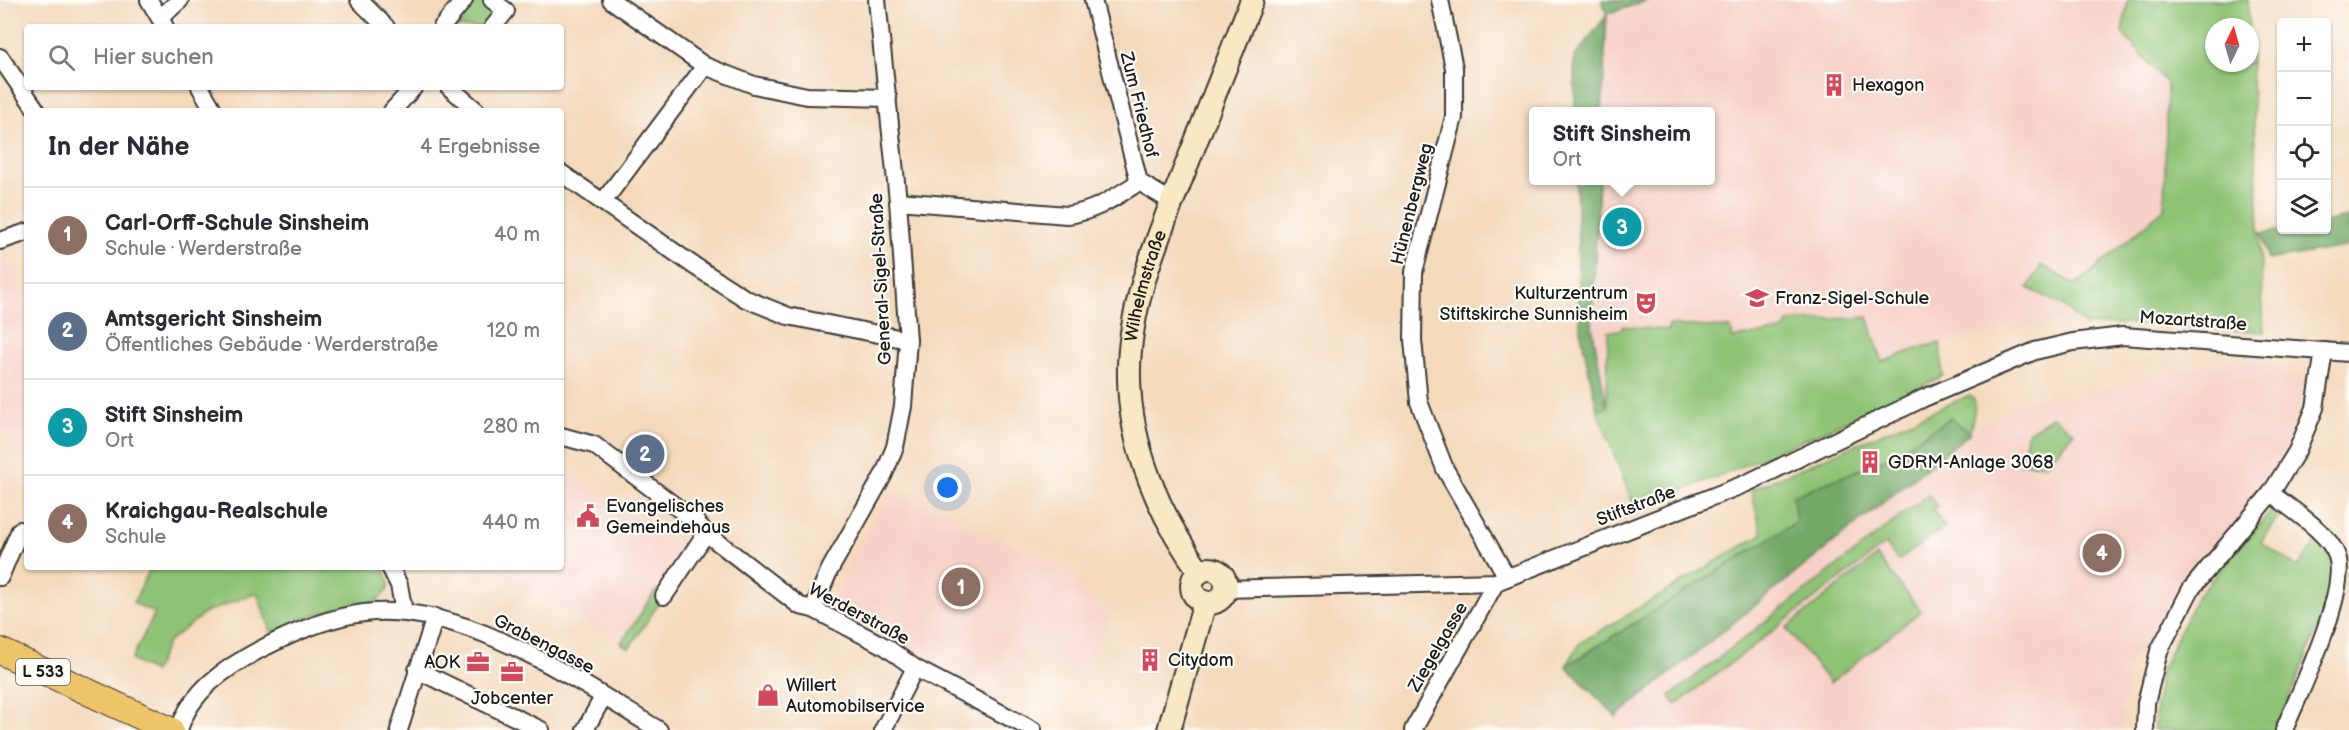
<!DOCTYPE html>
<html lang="de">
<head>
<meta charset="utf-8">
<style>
  body { margin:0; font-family:"Balsamiq Sans",sans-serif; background:#f7f7f7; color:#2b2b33 }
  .controls { position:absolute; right:18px; top:18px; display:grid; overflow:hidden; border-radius:6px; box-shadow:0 2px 4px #0004 }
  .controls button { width:54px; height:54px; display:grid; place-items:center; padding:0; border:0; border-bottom:2px solid #e1e1e2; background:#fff; color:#2b2b33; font:30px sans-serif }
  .compass { position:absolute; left:2205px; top:18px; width:54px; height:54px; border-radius:50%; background:#fff; box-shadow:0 2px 4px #0004; rotate:5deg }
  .you { position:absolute; left:948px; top:488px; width:21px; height:21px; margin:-15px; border:4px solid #fff; border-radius:50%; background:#1a73e8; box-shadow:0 0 0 9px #1a73e833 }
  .badge { display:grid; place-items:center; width:39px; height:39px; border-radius:50%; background:#1a73e8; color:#fff; font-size:20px; font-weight:700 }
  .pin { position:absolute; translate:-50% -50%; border:3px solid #fff; box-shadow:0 2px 6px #0006 }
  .popup { position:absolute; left:1529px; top:107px; width:186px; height:78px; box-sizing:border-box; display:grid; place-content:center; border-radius:6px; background:#fff; filter:drop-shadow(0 2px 4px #0005); font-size:20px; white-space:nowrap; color:#7c7c81 }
  .popup b { font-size:22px; color:#2b2b33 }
  .popup::after { content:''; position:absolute; left:50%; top:100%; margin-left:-12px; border:12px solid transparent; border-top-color:#fff }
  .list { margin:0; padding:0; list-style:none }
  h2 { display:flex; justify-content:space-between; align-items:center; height:78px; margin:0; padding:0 24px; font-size:26px }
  h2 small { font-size:20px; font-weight:400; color:#7c7c81 }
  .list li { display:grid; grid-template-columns:39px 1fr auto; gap:18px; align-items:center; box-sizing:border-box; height:96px; padding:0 24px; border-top:2px solid #e1e1e2 }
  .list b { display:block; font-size:22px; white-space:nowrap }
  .list p { margin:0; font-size:20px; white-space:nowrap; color:#7c7c81 }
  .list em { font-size:20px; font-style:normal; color:#7c7c81 }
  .icon { flex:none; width:33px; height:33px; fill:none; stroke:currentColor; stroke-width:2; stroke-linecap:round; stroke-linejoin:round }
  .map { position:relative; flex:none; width:2349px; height:730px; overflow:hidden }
  .search { position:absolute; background:#fff; box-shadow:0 2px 4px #0004; left:24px; top:24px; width:540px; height:66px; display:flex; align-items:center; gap:15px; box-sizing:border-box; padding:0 21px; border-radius:6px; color:#7c7c81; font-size:22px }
  .panel { position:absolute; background:#fff; box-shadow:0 2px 4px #0004; left:24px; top:108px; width:540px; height:462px; border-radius:6px }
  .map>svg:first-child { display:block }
</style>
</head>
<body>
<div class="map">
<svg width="2349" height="730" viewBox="0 0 2349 730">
  <rect width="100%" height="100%" fill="#fdfcf7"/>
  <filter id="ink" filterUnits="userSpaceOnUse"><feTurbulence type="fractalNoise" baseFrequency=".0167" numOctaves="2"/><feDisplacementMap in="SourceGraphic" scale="12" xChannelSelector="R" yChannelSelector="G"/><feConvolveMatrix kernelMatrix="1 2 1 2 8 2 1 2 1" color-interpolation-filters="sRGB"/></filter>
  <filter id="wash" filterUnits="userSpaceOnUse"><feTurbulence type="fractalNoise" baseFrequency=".008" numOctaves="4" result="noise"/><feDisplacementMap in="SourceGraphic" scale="24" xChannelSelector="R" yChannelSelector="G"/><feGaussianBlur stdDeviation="1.35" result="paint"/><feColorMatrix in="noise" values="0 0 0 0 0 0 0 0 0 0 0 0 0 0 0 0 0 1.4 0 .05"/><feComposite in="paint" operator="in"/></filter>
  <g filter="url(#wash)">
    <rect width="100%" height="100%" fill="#f4d9bb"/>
    <g fill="#f7d1c7">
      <polygon points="1649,0 2248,0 2249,27 2214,27 2214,63 2250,63 2250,38 2264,332 2139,324 2035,324 1922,347 1882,363 1607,407 1592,326 1599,181 1710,180 1710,112 1602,111 1607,14"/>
      <polygon points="7,255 27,312 27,480 8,428 0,431 0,258"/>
      <polygon points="2257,356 2306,383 2284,450 2155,655 2131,656 2121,730 1626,730 1616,717 1979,425 2038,394 2060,399 2199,366 2235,362"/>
      <polygon points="561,469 683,546 621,643 490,571 492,567 561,567"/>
      <polygon points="889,492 956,514 956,522 1065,567 1111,617 1080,677 1028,649 1002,696 828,606"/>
    </g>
    <g fill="#8ec375" stroke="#557048" stroke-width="1.5">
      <polygon points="472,0 481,0 496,12 484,27 451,27"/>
      <polygon points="2128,0 2248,0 2249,27 2214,27 2214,63 2250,63 2250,38 2264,332 2139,324 2084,325 2063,306 2028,288 2041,265 2076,285 2164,209 2167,83 2122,33"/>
      <path d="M1868 317 1882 362 1922 347 1940 343 1943 376C1842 425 1740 469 1635 509L1597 410 1607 407 1608 332 1622 329V326L1668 330 1669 325 1731 328 1733 338 1782 331 1789 322Z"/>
      <polygon points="1970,395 1974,399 1975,407 1970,433 1951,418 1881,461 1863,469 1797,522 1566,666 1580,643 1762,534 1751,490"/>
      <polygon points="2053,417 2074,432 2046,465 2021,463 2028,432"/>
      <polygon points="1928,495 1937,506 1933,509 1944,527 1898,561 1886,544 1676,705 1670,696"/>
      <polygon points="2270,512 2281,512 2261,542 2298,567 2319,538 2331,557 2333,569 2330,597 2277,730 2154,730 2159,675 2196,598"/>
      <polygon points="1877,556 1921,611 1830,683 1786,628"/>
      <polygon points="151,567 384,567 389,583 388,589 377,601 370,604 353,604 297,621 272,634 257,593 206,612 168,642 154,672 131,660 155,613 133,603"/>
      <polygon points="656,590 664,596 629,648 621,643"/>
    </g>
    <g fill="#72a966" stroke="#476241" stroke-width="1.5">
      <polygon points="1602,0 1649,0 1607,14 1602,111 1575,111 1574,58 1607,15"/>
      <polygon points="1576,181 1599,181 1592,326 1607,407 1597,410 1580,329"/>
      <polygon points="2349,217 2349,246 2268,260 2261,233 2282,230 2326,230 2327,221"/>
      <polygon points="1951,418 1970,433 1616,717 1566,666 1796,522 1793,496 1881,461"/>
    </g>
  </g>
  <g filter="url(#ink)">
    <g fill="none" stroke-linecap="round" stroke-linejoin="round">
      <g stroke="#3c3834" stroke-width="20">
        <g id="street">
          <polyline points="149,0 165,27"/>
          <polyline points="359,0 386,27"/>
          <polyline points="492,0 506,11 493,27"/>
          <polyline points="611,0 705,66 754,85 807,96 888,98"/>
          <polyline points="1093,0 1139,182 1172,202"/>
          <polyline points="1440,0 1454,68 1454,117 1414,272 1413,340 1419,402 1445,469 1507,577"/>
          <polyline points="160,18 180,0"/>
          <polyline points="442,27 464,0"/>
          <polyline points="0,57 37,111"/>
          <polyline points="200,87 214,111"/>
          <polyline points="449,87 477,111"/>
          <polyline points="392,111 414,87"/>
          <polyline points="561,173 693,265 746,299 788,316 908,340"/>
          <path d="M898 201 1067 215C1095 212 1115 197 1139 182"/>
          <polyline points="603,202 705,66"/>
          <polyline points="0,241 27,232"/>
          <polyline points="561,436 594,445 695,521 706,533 800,606 813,609 886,647 915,668 1033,730"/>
          <path d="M2271 493C2290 509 2329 532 2337 556 2349 591 2299 694 2284 730"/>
          <polyline points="390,567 399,585 404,612"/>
          <polyline points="0,577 20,530"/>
          <polyline points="1225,589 1496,582 1747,483 1924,398 2035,351 2073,342 2123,336 2349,353"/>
          <polyline points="664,596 706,533"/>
          <polyline points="813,609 829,571 884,474 895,447 903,406 908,340 898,201 877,0"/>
          <polyline points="417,670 541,730"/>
          <path d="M179 730C191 690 227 667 261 649 292 633 329 617 364 613 463 601 577 681 659 730"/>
          <polyline points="399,730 435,617"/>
          <polyline points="585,730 603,697"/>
          <polyline points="883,730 915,668"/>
          <polyline points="1413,730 1496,582"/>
          <polyline points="2145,730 2146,703 2159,651 2191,589 2271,493 2297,451 2315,408 2324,351"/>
        </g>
      </g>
      <g stroke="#3c3834" stroke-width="26">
        <g id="secondary">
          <circle cx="1209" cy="586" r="17"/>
          <path id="s1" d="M1200 572C1160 517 1130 447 1129 379 1127 307 1159 235 1185 169 1207 113 1230 56 1252 0"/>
          <polyline points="1169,730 1205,602"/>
        </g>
      </g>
      <g stroke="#3c3834" stroke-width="28">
        <polyline id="primary" points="0,651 170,730"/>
      </g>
      <use href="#street" stroke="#fff" stroke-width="16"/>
      <use href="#secondary" stroke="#f8e8c3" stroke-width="22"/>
      <use href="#primary" stroke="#eec569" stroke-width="26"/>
    </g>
  </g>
  <defs>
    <g id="building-bare" transform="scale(1.8)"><path d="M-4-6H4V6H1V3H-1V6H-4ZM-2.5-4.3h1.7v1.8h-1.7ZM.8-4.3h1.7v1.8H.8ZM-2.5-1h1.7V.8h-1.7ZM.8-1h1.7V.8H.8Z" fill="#d1495b" stroke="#fdfcf7" stroke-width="2.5" paint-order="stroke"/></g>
    <g id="school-bare" transform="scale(1.8)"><path d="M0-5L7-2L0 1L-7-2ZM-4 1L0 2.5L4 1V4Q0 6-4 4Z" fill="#d1495b" stroke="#fdfcf7" stroke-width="2.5" paint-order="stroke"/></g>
    <g id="theatre-bare" transform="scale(1.8)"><path d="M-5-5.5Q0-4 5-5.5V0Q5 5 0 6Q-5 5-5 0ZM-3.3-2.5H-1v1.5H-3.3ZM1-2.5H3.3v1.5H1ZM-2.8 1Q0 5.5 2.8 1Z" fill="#d1495b" stroke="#fdfcf7" stroke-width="2.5" paint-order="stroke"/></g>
    <g id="civic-bare" transform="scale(1.8)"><path d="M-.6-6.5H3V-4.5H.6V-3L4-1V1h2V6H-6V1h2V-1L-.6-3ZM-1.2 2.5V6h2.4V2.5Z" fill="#d1495b" stroke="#fdfcf7" stroke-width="2.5" paint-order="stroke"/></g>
    <g id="office-bare" transform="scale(1.8)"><path d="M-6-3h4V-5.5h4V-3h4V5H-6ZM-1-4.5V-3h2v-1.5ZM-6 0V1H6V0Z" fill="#d1495b" stroke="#fdfcf7" stroke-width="2.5" paint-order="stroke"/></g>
    <g id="shop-bare" transform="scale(1.8)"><path d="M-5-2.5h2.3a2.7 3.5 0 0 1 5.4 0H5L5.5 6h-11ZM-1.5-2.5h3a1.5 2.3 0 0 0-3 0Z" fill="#d1495b" stroke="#fdfcf7" stroke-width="2.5" paint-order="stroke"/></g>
  </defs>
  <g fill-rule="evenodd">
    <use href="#building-bare" x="1834" y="85"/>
    <use href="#school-bare" x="1757" y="298"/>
    <use href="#theatre-bare" x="1646" y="303"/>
    <use href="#building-bare" x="1870" y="462"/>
    <use href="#civic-bare" x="588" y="516"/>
    <use href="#building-bare" x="1150" y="660"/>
    <use href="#office-bare" x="478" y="662"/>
    <use href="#office-bare" x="512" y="672"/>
    <use href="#shop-bare" x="768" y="695"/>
  </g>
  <g text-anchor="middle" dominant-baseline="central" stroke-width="4.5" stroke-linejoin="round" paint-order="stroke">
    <rect fill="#fdfcf7" stroke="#605f5e" stroke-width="1.5" x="16" y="659" width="54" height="26" rx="4.5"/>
    <g font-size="16" font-weight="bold" fill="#1c1c1c">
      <text x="43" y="672">L 533</text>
    </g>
    <g font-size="18" fill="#1c1c1c" stroke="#fdfcf7" text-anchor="start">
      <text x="1852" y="85">Hexagon</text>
      <text x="1628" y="293" text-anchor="end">Kulturzentrum<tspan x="1628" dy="21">Stiftskirche Sunnisheim</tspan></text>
      <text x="1775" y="298">Franz-Sigel-Schule</text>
      <text x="1888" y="462">GDRM-Anlage 3068</text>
      <text x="606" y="506">Evangelisches<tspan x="606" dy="21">Gemeindehaus</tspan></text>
      <text x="1168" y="660">Citydom</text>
      <text x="460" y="662" text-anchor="end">AOK</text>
      <text x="786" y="685">Willert<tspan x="786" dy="21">Automobilservice</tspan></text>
      <text x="512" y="698" text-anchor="middle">Jobcenter</text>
    </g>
    <g font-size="18" fill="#1c1c1c" stroke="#fdfcf7">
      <text transform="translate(1139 105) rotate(76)">Zum Friedhof</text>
      <text transform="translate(1412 204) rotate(-76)">Hünenbergweg</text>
      <text transform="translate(881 279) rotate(-93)">General-Sigel-Straße</text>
      <text stroke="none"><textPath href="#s1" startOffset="304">Wilhelmstraße</textPath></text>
      <text transform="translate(2193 321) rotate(4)">Mozartstraße</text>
      <text transform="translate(1636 506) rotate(-21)">Stiftstraße</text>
      <text transform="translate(859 614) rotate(28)">Werderstraße</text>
      <text transform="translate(544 644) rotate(27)">Grabengasse</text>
      <text transform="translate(1438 647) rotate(-60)">Ziegelgasse</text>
    </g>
  </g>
</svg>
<div class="controls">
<button>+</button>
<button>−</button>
<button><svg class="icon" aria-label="locate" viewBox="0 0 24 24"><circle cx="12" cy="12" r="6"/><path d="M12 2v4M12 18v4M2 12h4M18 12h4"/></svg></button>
<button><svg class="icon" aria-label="layers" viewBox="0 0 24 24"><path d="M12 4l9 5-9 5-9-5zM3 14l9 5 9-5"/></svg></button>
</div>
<svg class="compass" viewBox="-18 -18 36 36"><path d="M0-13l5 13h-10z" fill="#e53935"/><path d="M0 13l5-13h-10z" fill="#7c7c81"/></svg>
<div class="you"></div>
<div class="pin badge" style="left:961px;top:587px;background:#8d6e63">1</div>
<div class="pin badge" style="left:645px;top:454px;background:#5c6f8a">2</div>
<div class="pin badge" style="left:1622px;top:227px;background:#0f9aa8">3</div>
<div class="popup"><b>Stift Sinsheim</b>Ort</div>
<div class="pin badge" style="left:2102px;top:553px;background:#8d6e63">4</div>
<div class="search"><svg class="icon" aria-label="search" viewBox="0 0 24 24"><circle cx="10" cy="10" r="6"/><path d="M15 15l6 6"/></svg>Hier suchen</div>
<section class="panel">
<h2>In der Nähe<small>4 Ergebnisse</small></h2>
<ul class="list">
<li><span class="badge" style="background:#8d6e63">1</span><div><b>Carl-Orff-Schule Sinsheim</b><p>Schule · Werderstraße</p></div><em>40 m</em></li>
<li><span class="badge" style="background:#5c6f8a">2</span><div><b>Amtsgericht Sinsheim</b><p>Öffentliches Gebäude · Werderstraße</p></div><em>120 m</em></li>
<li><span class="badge" style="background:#0f9aa8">3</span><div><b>Stift Sinsheim</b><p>Ort</p></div><em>280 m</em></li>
<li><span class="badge" style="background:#8d6e63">4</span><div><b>Kraichgau-Realschule</b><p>Schule</p></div><em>440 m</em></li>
</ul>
</section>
</div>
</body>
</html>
